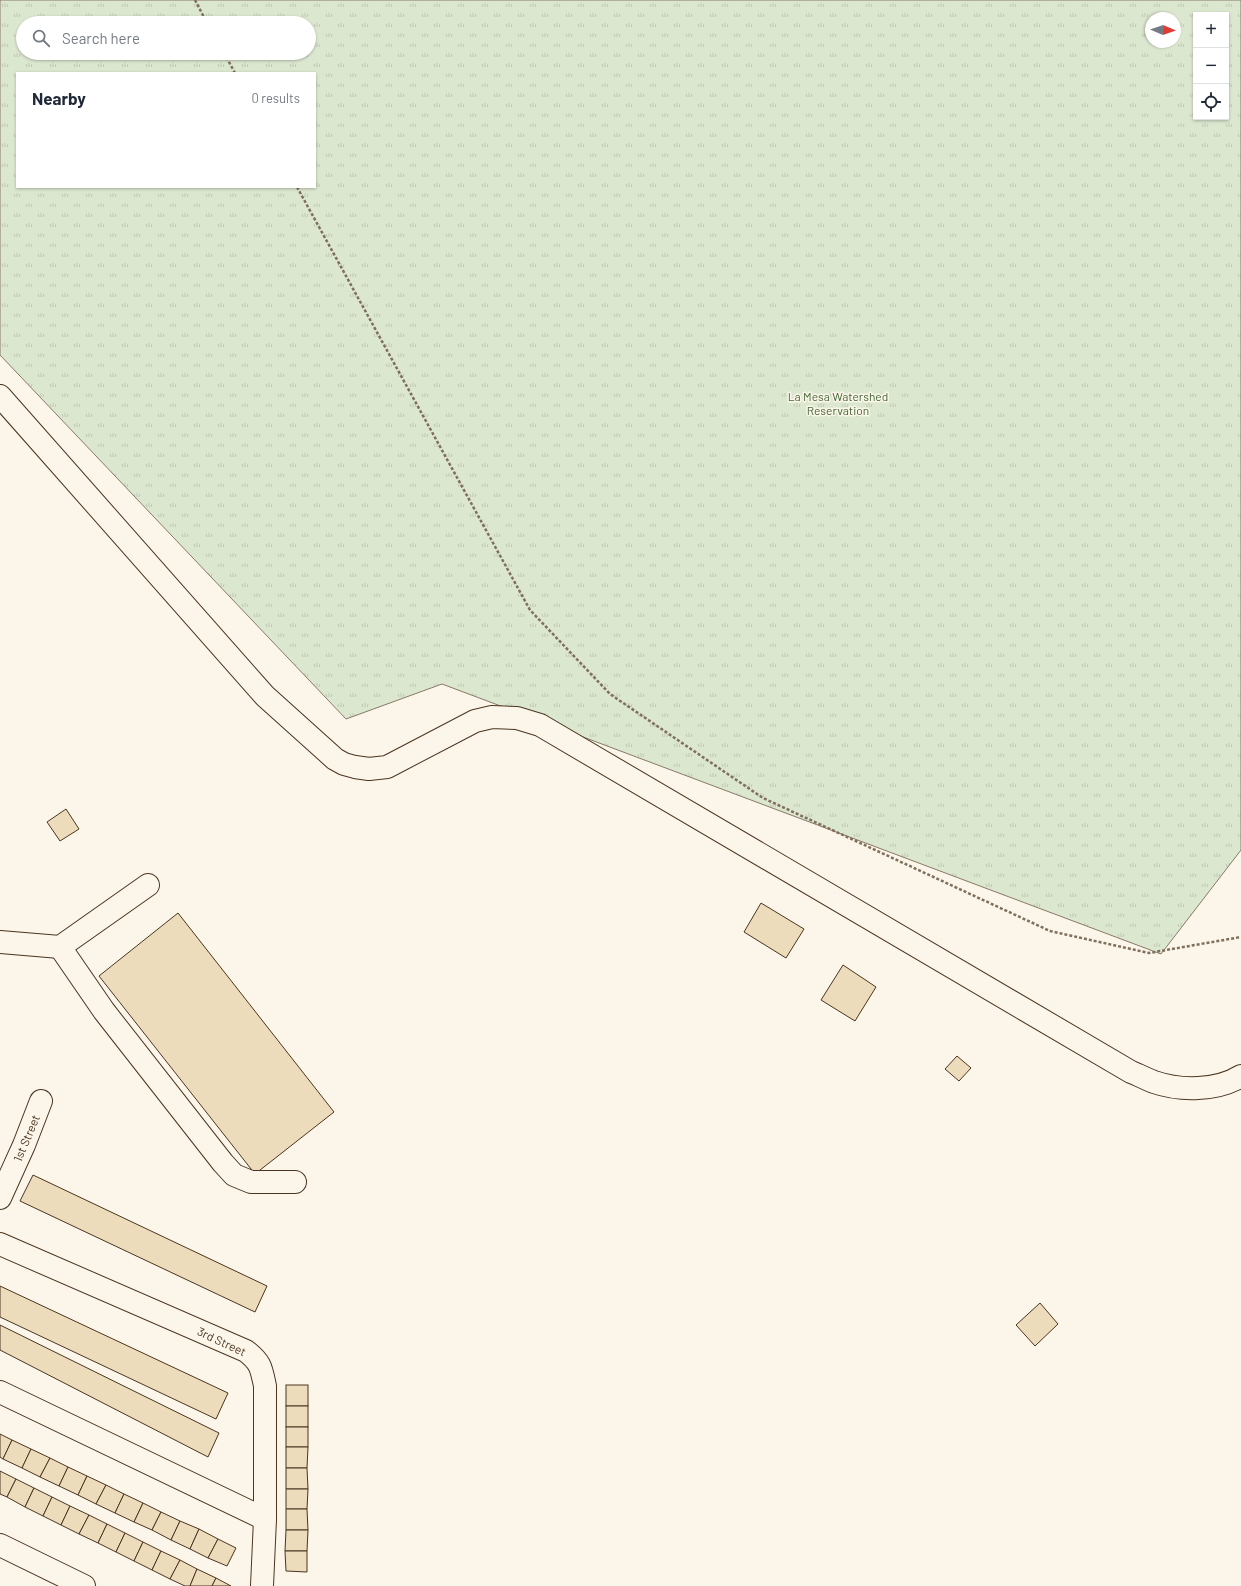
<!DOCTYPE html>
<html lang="en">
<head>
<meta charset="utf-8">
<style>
  body { margin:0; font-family:Barlow,sans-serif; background:#f2f2f3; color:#1f2937 }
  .controls { position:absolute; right:12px; top:12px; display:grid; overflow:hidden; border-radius:0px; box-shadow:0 1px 3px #0004 }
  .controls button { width:36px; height:36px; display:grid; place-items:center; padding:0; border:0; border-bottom:1px solid #e0e1e3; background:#fff; color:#1f2937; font:20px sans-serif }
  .compass { position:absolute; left:1145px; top:12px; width:36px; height:36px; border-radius:50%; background:#fff; box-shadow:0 1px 3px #0004; rotate:92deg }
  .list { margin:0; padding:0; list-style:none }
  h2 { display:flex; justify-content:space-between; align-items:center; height:52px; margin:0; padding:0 16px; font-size:17px }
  h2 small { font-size:13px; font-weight:400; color:#747a83 }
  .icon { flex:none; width:22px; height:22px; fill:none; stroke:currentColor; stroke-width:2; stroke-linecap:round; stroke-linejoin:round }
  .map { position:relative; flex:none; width:1241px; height:1586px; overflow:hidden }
  .search { position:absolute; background:#fff; box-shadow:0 1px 3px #0004; left:16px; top:16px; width:300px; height:44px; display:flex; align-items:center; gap:10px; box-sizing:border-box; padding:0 14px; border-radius:22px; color:#747a83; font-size:15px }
  .panel { position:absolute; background:#fff; box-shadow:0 1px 3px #0004; left:16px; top:72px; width:300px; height:116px; border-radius:0px }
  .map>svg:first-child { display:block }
</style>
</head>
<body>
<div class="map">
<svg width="1241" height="1586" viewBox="0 0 1241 1586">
  <defs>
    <pattern id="park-tufts" width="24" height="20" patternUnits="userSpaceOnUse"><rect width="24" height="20" fill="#dce7d0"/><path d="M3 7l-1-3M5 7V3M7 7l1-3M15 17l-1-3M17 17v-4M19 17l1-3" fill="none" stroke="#bec7b2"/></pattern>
  </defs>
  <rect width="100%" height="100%" fill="#fbf6e9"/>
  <path fill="url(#park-tufts)" stroke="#887966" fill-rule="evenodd" d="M0 0H1241V850L1161 954 442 684 346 719 0 355ZM1196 15H1226V117H1196ZM1151 18H1175V42H1151ZM23 23H309V53H23ZM17 73H315V187H17Z"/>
  <g fill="#ecdcbc" stroke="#4a3520">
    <polygon points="66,809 79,829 60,841 47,822"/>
    <polygon points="761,903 804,929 786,958 744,932"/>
    <polygon points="178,913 334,1112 255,1174 99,976"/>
    <polygon points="843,965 876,987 855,1021 821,1000"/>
    <polygon points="957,1056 971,1068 959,1081 945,1069"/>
    <polygon points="33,1175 267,1286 255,1312 20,1201"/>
    <polygon points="0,1286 228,1393 216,1419 0,1317"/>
    <polygon points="1040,1303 1058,1324 1035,1346 1016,1325"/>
    <polygon points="0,1325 219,1433 208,1457 0,1350"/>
    <rect x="286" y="1385" width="22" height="21"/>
    <rect x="286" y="1406" width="22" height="21"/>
    <rect x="286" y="1427" width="22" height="20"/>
    <polygon points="0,1434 12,1440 3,1459 0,1457"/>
    <polygon points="12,1440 31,1449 22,1468 3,1459"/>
    <polygon points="286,1447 308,1447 307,1468 286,1468"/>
    <polygon points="31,1449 50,1458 40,1477 22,1468"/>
    <polygon points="50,1458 68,1467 59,1486 40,1477"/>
    <polygon points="68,1467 87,1476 78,1495 59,1486"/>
    <polygon points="286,1468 307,1468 308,1489 286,1489"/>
    <polygon points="0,1471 16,1479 7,1497 0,1494"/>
    <polygon points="87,1476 106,1485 96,1504 78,1495"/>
    <polygon points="16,1479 34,1488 25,1507 7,1497"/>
    <polygon points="106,1485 124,1494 115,1513 96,1504"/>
    <polygon points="34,1488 52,1497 43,1516 25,1507"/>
    <polygon points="286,1489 308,1489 307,1509 286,1509"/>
    <polygon points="124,1494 143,1503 134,1522 115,1513"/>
    <polygon points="52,1497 70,1506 61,1525 43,1516"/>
    <polygon points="143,1503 161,1512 152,1530 134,1522"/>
    <polygon points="70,1506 89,1515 79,1534 61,1525"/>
    <polygon points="286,1509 307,1509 308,1530 286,1530"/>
    <polygon points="161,1512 180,1521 171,1540 152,1530"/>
    <polygon points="89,1515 107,1524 98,1543 79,1534"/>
    <polygon points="180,1521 199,1529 190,1549 171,1540"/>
    <polygon points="107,1524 125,1533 116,1552 98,1543"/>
    <polygon points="199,1529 218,1539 208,1558 190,1549"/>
    <polygon points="286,1530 308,1530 307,1551 285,1551"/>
    <polygon points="125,1533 143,1542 134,1561 116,1552"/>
    <polygon points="218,1539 236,1548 227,1566 208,1558"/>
    <polygon points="143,1542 161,1551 152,1570 134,1561"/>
    <polygon points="161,1551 180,1560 170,1579 152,1570"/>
    <polygon points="285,1551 307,1551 307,1572 286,1571"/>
    <polygon points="180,1560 197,1569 190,1586 185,1586 170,1579"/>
    <polygon points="197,1569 216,1578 212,1586 190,1586"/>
    <polygon points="216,1578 231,1586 212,1586"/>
  </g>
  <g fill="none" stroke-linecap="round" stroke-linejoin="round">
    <g stroke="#4a3520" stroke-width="24">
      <g id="minor">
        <path d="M0 396 265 696 335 759 344 764 355 767 369 769 387 767 475 721 492 717 517 718 540 725 1131 1072C1139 1075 1146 1079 1154 1082 1180 1091 1217 1091 1241 1076"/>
        <polyline points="0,942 60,947 148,885"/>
        <polyline points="60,947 104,1011 223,1163 234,1175 251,1182 295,1182"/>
        <polyline points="0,1198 24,1145 41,1101"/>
        <path d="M0 1244 246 1351C261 1363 261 1367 265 1386V1519L262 1586"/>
        <polyline points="0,1392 265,1519"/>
        <polyline points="0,1545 84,1586"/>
      </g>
    </g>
    <g stroke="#7f6f5c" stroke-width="2.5" stroke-dasharray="3 2" stroke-linecap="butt">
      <polyline points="195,0 207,23"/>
      <polyline points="224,53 235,73"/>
      <polyline points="297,187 530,610 610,694 763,798 1050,931 1149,953 1241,937"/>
    </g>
    <use href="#minor" stroke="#fbf6e9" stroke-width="22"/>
  </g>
  <g text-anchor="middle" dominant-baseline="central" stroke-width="3" stroke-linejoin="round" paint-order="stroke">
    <g font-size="12" fill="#436837" stroke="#fbf6e9">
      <text x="838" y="396">La Mesa Watershed<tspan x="838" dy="14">Reservation</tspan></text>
    </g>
    <g font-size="12" fill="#4a3520" stroke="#fbf6e9">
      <text transform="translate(26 1138) rotate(-67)">1st Street</text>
      <text transform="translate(222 1341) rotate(25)">3rd Street</text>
    </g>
  </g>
</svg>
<div class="controls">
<button>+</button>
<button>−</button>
<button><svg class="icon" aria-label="locate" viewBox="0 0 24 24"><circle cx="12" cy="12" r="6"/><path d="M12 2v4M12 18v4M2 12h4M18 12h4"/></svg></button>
</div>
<svg class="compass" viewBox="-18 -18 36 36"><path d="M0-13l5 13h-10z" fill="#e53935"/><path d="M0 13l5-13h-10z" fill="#747a83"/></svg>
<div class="search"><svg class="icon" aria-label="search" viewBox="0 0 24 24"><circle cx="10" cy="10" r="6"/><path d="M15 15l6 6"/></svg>Search here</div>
<section class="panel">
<h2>Nearby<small>0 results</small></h2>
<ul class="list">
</ul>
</section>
</div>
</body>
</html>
